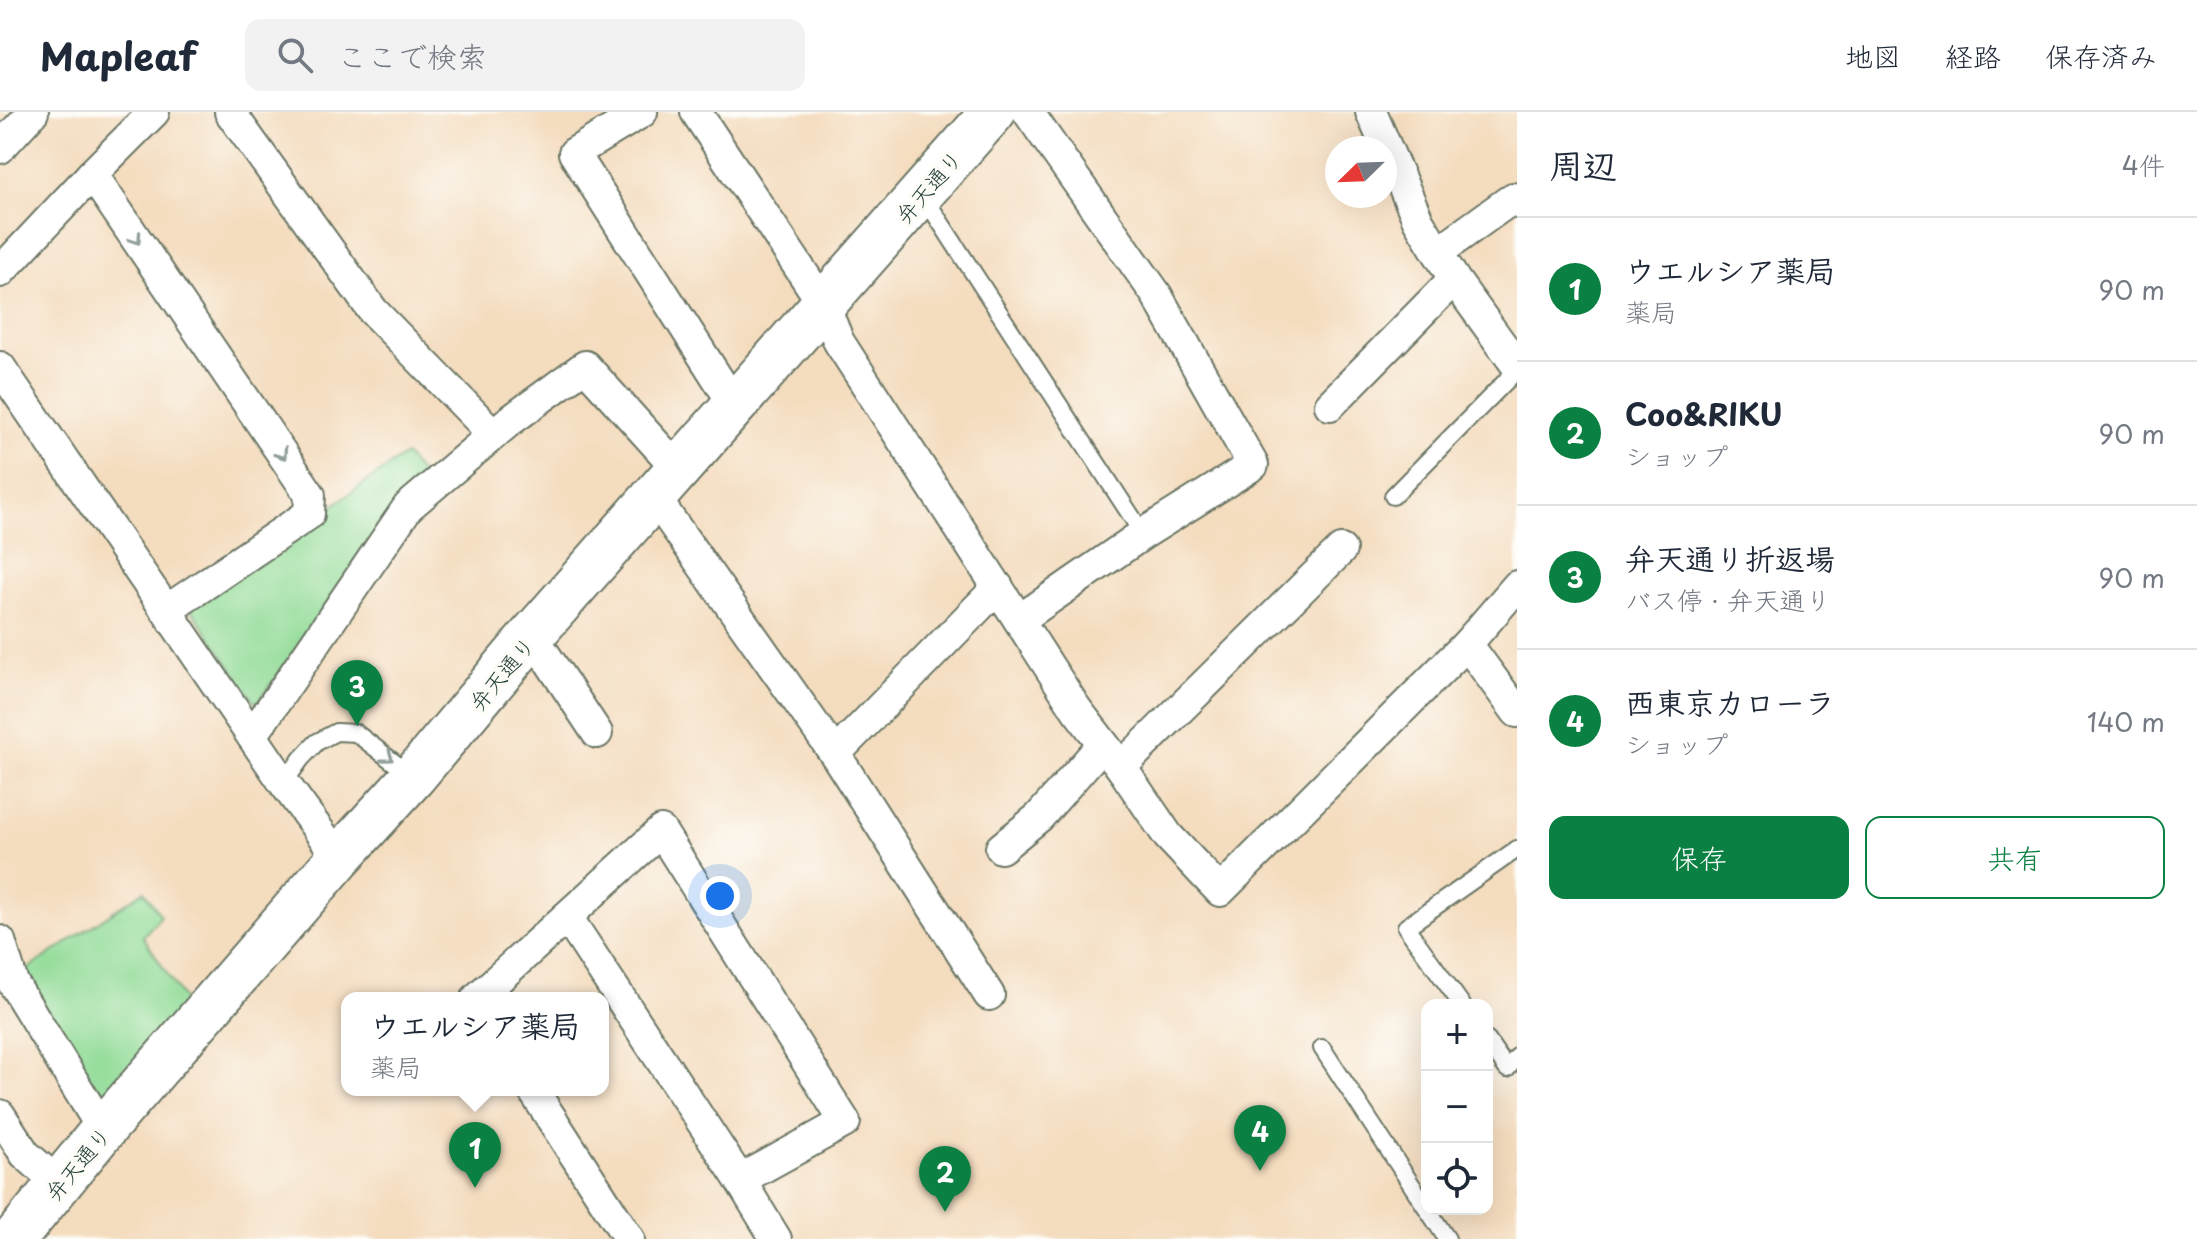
<!DOCTYPE html>
<html lang="ja">
<head>
<meta charset="utf-8">
<style>
  body { margin:0; font-family:"Playpen Sans","Klee One",sans-serif; background:#f2f2f3; color:#1f2937 }
  .controls { position:absolute; right:24px; bottom:24px; display:grid; overflow:hidden; border-radius:16px; box-shadow:0 8px 32px #0002 }
  .controls button { width:72px; height:72px; display:grid; place-items:center; padding:0; border:0; border-bottom:2px solid #e0e1e3; background:#fff; color:#1f2937; font:40px sans-serif }
  .compass { position:absolute; left:1325px; top:24px; width:72px; height:72px; border-radius:50%; background:#fff; box-shadow:0 8px 32px #0002; rotate:247deg }
  .you { position:absolute; left:720px; top:784px; width:28px; height:28px; margin:-20px; border:6px solid #fff; border-radius:50%; background:#1a73e8; box-shadow:0 0 0 12px #1a73e833 }
  .badge { display:grid; place-items:center; width:52px; height:52px; border-radius:50%; background:#0b8043; color:#fff; font-size:26px; font-weight:700 }
  .pin { position:absolute; translate:-50% -66px; filter:drop-shadow(0 2px 4px #0008) }
  .pin::after { content:''; position:absolute; top:42px; width:28px; height:24px; background:inherit; clip-path:polygon(0 0,100% 0,50% 100%) }
  .popup { position:absolute; left:341px; top:880px; width:268px; height:104px; box-sizing:border-box; display:grid; place-content:center; border-radius:16px; background:#fff; filter:drop-shadow(0 2px 6px #0005); font-size:26px; white-space:nowrap; color:#747a83 }
  .popup b { font-size:30px; color:#1f2937 }
  .popup::after { content:''; position:absolute; left:50%; top:100%; margin-left:-16px; border:16px solid transparent; border-top-color:#fff }
  .list { margin:0; padding:0; list-style:none }
  h2 { display:flex; justify-content:space-between; align-items:center; height:104px; margin:0; padding:0 32px; font-size:34px }
  h2 small { font-size:26px; font-weight:400; color:#747a83 }
  .list li { display:grid; grid-template-columns:52px 1fr auto; gap:24px; align-items:center; box-sizing:border-box; height:144px; padding:0 32px; border-top:2px solid #e0e1e3 }
  .list b { display:block; font-size:30px; white-space:nowrap }
  .list p { margin:0; font-size:26px; white-space:nowrap; color:#747a83 }
  .list em { font-size:26px; font-style:normal; color:#747a83 }
  .actions { display:flex; gap:16px; padding:24px 32px }
  .actions a { flex:1; padding:18px 0; border:2px solid #0b8043; border-radius:16px; text-align:center; font-size:28px; color:#0b8043 }
  .actions .main { background:#0b8043; color:#fff }
  .icon { flex:none; width:44px; height:44px; fill:none; stroke:currentColor; stroke-width:2; stroke-linecap:round; stroke-linejoin:round }
  .map { position:relative; flex:none; width:1517px; height:1127px; overflow:hidden }
  header { display:flex; align-items:center; gap:48px; box-sizing:border-box; height:112px; padding:0 40px; background:#fff; border-bottom:2px solid #e0e1e3 }
  header strong { font-size:38px }
  nav { display:flex; gap:44px; margin-inline-start:auto; font-size:28px }
  .search { width:560px; height:72px; background:#f2f2f3; display:flex; align-items:center; gap:20px; box-sizing:border-box; padding:0 28px; border-radius:16px; color:#747a83; font-size:30px }
  main { display:flex }
  aside { flex:1; background:#fff }
  .map>svg:first-child { display:block }
</style>
</head>
<body>
<header>
<strong>Mapleaf</strong>
<div class="search"><svg class="icon" aria-label="search" viewBox="0 0 24 24"><circle cx="10" cy="10" r="6"/><path d="M15 15l6 6"/></svg>ここで検索</div>
<nav><a>地図</a><a>経路</a><a>保存済み</a></nav>
</header>
<main>
<div class="map">
<svg width="1517" height="1127" viewBox="0 0 1517 1127">
  <rect width="100%" height="100%" fill="#fdfcf7"/>
  <filter id="ink" filterUnits="userSpaceOnUse"><feTurbulence type="fractalNoise" baseFrequency=".0125" numOctaves="2"/><feDisplacementMap in="SourceGraphic" scale="16" xChannelSelector="R" yChannelSelector="G"/><feConvolveMatrix kernelMatrix="1 2 1 2 8 2 1 2 1" color-interpolation-filters="sRGB"/></filter>
  <filter id="wash" filterUnits="userSpaceOnUse"><feTurbulence type="fractalNoise" baseFrequency=".006" numOctaves="4" result="noise"/><feDisplacementMap in="SourceGraphic" scale="32" xChannelSelector="R" yChannelSelector="G"/><feGaussianBlur stdDeviation="1.8" result="paint"/><feColorMatrix in="noise" values="0 0 0 0 0 0 0 0 0 0 0 0 0 0 0 0 0 1.4 0 .05"/><feComposite in="paint" operator="in"/></filter>
  <g filter="url(#wash)">
    <rect width="100%" height="100%" fill="#f4dcbe"/>
    <g fill="#91db97" stroke="#588c66" stroke-width="2">
      <polygon points="405,343 426,367 256,592 189,494"/>
      <polygon points="144,779 161,804 143,824 189,896 104,991 19,863"/>
    </g>
  </g>
  <g filter="url(#ink)">
    <g fill="none" stroke-linecap="round" stroke-linejoin="round">
      <g stroke="#6a7564" stroke-width="20">
        <g id="lane">
          <polyline points="924,85 1143,422"/>
          <polyline points="1393,384 1517,258"/>
          <polyline points="284,671 301,647 317,630 336,620 356,621 413,665"/>
          <polyline points="1462,893 1406,815 1517,737"/>
          <polyline points="1487,928 1507,957 1517,945"/>
          <polyline points="1322,936 1447,1127"/>
        </g>
      </g>
      <g stroke="#6a7564" stroke-width="34">
        <g id="street">
          <polyline points="230,0 373,199 493,322"/>
          <polyline points="642,0 574,41 735,294"/>
          <polyline points="696,0 824,193 839,230 1077,598 1121,655 1168,724 1220,779 1467,532 1517,474"/>
          <polyline points="1371,0 1418,108 1454,167 1517,254"/>
          <polyline points="0,36 33,0"/>
          <polyline points="92,62 310,383 309,402 167,498"/>
          <polyline points="1438,140 1513,86 1517,91"/>
          <polyline points="0,160 92,62 154,0"/>
          <polyline points="0,255 284,671 339,746"/>
          <polyline points="1330,293 1454,167"/>
          <polyline points="655,386 835,642 998,475"/>
          <polyline points="1019,508 1143,422 1253,353 1156,182 1028,0"/>
          <polyline points="532,523 597,621"/>
          <polyline points="1467,532 1517,600"/>
          <polyline points="252,624 408,395 507,311 585,254 679,358"/>
          <polyline points="835,642 989,883"/>
          <polyline points="1121,655 1341,438"/>
          <polyline points="1001,736 1039,705 1103,632"/>
          <polyline points="567,805 740,1068 776,1127"/>
          <polyline points="0,829 13,871 103,1018"/>
          <polyline points="477,886 661,719 845,1010 740,1068"/>
          <polyline points="533,978 629,1127"/>
          <polyline points="0,1003 25,1042 59,1072"/>
        </g>
      </g>
      <g stroke="#6a7564" stroke-width="48">
        <polyline id="secondary" points="14,1127 103,1018 339,746 413,665 532,523 993,0"/>
      </g>
      <use href="#lane" stroke="#fff" stroke-width="16"/>
      <use href="#street" stroke="#fff" stroke-width="30"/>
      <use href="#secondary" stroke="#fff" stroke-width="44"/>
    </g>
    <defs><path id="oneway-chevron" d="M-2-3.5L2.5 0L-2 3.5" fill="none" stroke-width="1.6" stroke-linecap="round" stroke-linejoin="round" transform="scale(2)"/></defs>
    <g stroke="#8f9e9a">
      <use href="#oneway-chevron" transform="translate(136 127) rotate(56)"/>
      <use href="#oneway-chevron" transform="translate(282 342) rotate(56)"/>
      <use href="#oneway-chevron" transform="translate(388 645) rotate(37)"/>
    </g>
  </g>
  <g text-anchor="middle" dominant-baseline="central" stroke-width="7" stroke-linejoin="round" paint-order="stroke">
    <g font-size="22" fill="#1f3d34" stroke="#fdfcf7">
      <text transform="translate(928 74) rotate(-49)">弁天通り</text>
      <text transform="translate(501 561) rotate(-50)">弁天通り</text>
      <text transform="translate(77 1051) rotate(-50)">弁天通り</text>
    </g>
  </g>
</svg>
<div class="controls">
<button>+</button>
<button>−</button>
<button><svg class="icon" aria-label="locate" viewBox="0 0 24 24"><circle cx="12" cy="12" r="6"/><path d="M12 2v4M12 18v4M2 12h4M18 12h4"/></svg></button>
</div>
<svg class="compass" viewBox="-18 -18 36 36"><path d="M0-13l5 13h-10z" fill="#e53935"/><path d="M0 13l5-13h-10z" fill="#747a83"/></svg>
<div class="you"></div>
<div class="pin badge" style="left:475px;top:1076px">1</div>
<div class="popup"><b>ウエルシア薬局</b>薬局</div>
<div class="pin badge" style="left:945px;top:1100px">2</div>
<div class="pin badge" style="left:357px;top:614px">3</div>
<div class="pin badge" style="left:1260px;top:1059px">4</div>
</div>
<aside>
<h2>周辺<small>4件</small></h2>
<ul class="list">
<li><span class="badge">1</span><div><b>ウエルシア薬局</b><p>薬局</p></div><em>90 m</em></li>
<li><span class="badge">2</span><div><b>Coo&amp;RIKU</b><p>ショップ</p></div><em>90 m</em></li>
<li><span class="badge">3</span><div><b>弁天通り折返場</b><p>バス停 · 弁天通り</p></div><em>90 m</em></li>
<li><span class="badge">4</span><div><b>西東京カローラ</b><p>ショップ</p></div><em>140 m</em></li>
</ul>
<div class="actions"><a class="main">保存</a><a>共有</a></div>
</aside>
</main>
</body>
</html>
